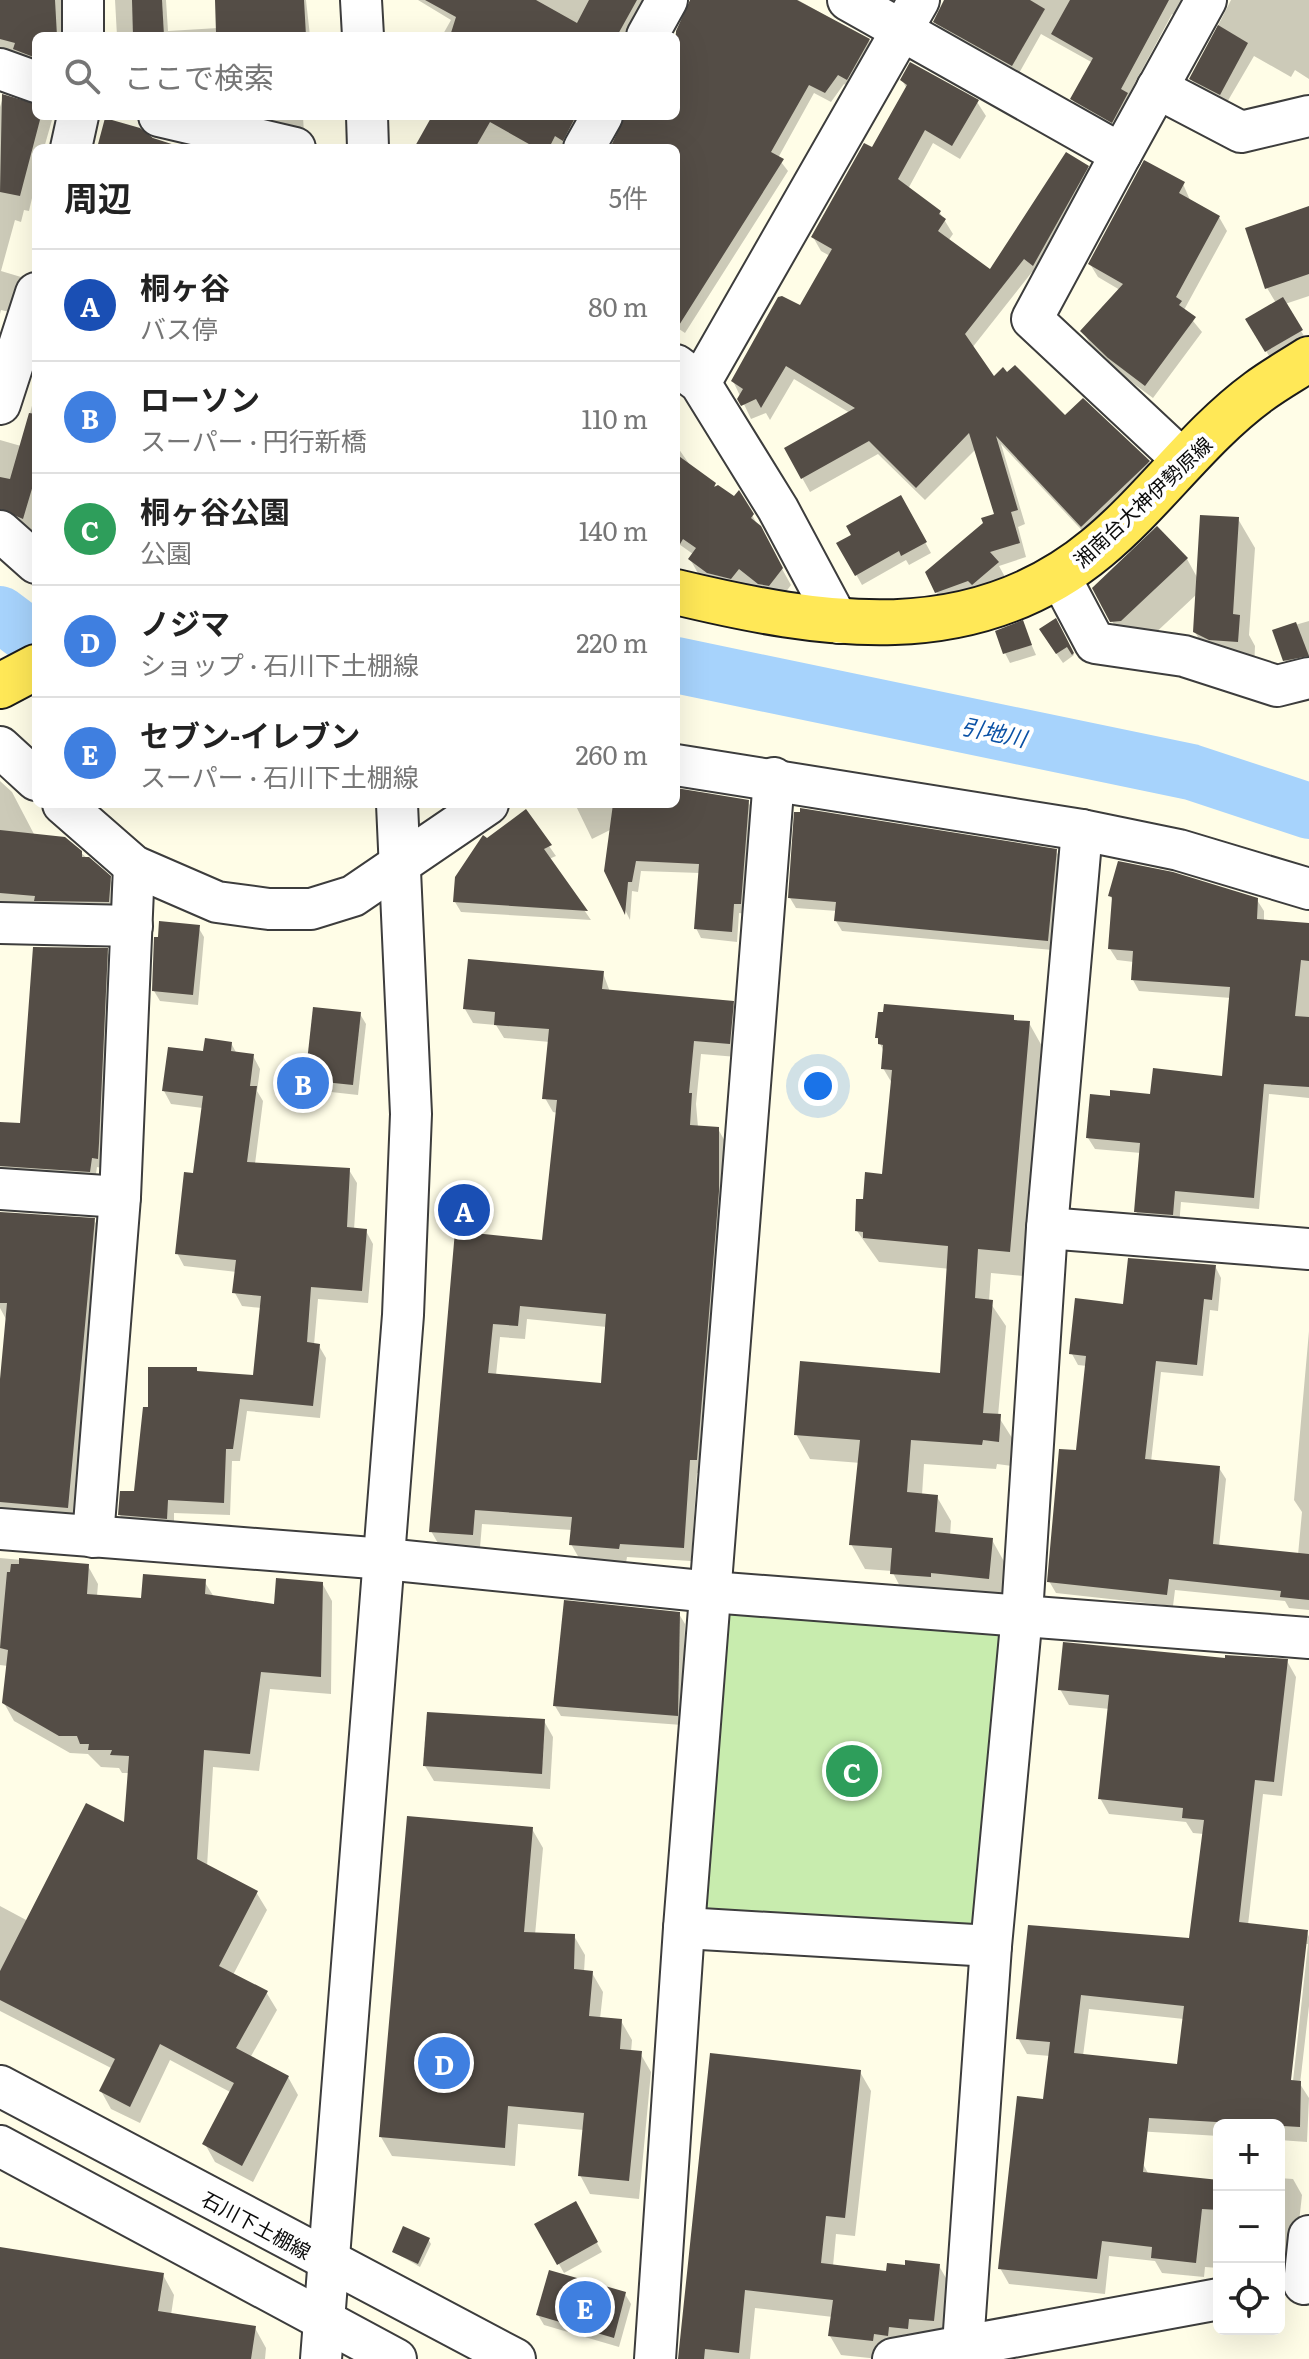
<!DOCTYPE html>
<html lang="ja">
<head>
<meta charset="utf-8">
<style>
  body { margin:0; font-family:Literata,"Noto Sans JP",serif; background:#f6f6f6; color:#222 }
  .controls { position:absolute; right:24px; bottom:24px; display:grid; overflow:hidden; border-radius:12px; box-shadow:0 8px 32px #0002 }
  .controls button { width:72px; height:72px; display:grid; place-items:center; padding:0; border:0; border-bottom:2px solid #e0e0e0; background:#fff; color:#222; font:40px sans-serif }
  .you { position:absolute; left:818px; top:1086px; width:28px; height:28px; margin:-20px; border:6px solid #fff; border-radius:50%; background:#1a73e8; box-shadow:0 0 0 12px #1a73e833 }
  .badge { display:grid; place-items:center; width:52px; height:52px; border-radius:50%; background:#d93025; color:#fff; font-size:26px; font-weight:700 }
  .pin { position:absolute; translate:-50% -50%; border:4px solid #fff; box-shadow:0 2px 8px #0006 }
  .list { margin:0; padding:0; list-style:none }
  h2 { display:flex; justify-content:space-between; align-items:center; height:104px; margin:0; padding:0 32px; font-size:34px }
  h2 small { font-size:26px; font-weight:400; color:#767676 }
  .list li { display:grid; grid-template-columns:52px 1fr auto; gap:24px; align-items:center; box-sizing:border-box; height:112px; padding:0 32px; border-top:2px solid #e0e0e0 }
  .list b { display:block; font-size:30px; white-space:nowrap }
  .list p { margin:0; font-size:26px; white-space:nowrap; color:#767676 }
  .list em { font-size:26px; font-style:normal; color:#767676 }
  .icon { flex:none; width:44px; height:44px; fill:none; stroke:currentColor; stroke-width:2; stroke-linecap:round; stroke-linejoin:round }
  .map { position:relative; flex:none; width:1309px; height:2359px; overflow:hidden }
  .search { position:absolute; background:#fff; box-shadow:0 8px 32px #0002; left:32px; top:32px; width:648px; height:88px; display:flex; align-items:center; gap:20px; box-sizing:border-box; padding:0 28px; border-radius:12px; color:#767676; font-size:30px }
  .panel { position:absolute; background:#fff; box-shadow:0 8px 32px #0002; left:32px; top:144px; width:648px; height:664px; border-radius:12px }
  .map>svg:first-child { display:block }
</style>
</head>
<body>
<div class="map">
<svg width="1309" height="2359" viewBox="0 0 1309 2359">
  <rect width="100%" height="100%" fill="#fffde7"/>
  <polygon fill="#c8ecae" points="711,1592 1022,1614 991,1946 684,1928"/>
  <g fill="#0003" fill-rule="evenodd">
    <polygon points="0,0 67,0 69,36 36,36 36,79 0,68"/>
    <polygon points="115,0 166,0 168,31 218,28 218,0 306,0 310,36 117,36"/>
    <polygon points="418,0 655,0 635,36 442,36 451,20"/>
    <polygon points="692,0 798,0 869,40 875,50 853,89 844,84 831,102 814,93 778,158 788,171 685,333 676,327 676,148 613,148 638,116 676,116 674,36 689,11"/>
    <polygon points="947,0 1193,0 1180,19 1172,14 1128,96 1133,104 1118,131 1078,109 1072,99 1093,63 1041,34 1018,75 941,32 935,22"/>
    <polygon points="1231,0 1309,0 1309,79 1295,70 1291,77 1254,56 1226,104 1197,89 1191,79"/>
    <polygon points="902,80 977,102 986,116 960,159 933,143 908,189 940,213 953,234 948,241 991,272 1087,167 1095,181 1042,279 1032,272 972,348 994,379 1148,462 1156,476 1091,540 1001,444 1025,524 1018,527 1026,557 999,566 1005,577 945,606 936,592 996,516 976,449 925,500 878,454 810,492 786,449 850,413 794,379 770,420 766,413 751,419 733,381 801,307 830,256 821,251 813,237 873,150 907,89"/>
    <polygon points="3,97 36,105 36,116 49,116 52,120 44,148 36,148 36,181 29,211 24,210 21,222 15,220 1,271 21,277 30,292 18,314 1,310 0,314 0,107"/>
    <polygon points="245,116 303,116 304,134"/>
    <polygon points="435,116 582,116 571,148 423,148"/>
    <polygon points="1183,184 1190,200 1219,217 1227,231 1184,310 1202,332 1153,398 1118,372 1091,345 1083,332 1120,290 1098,277 1090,264"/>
    <polygon points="1309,209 1309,296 1285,304 1307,341 1272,361 1248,320 1276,303 1267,288"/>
    <polygon points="36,391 36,533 6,519 0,508 0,440 21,446"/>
    <polygon points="676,445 692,468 752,515 791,585 779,601 769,599 748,584 740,594 718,589 699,575 690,559 693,554 676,542"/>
    <polygon points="901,498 931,553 909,565 906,560 862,585 839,544"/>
    <polygon points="1238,519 1255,548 1249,635 1255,646 1254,670 1212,662 1195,632 1197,594 1135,652 1129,651 1112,621 1157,528 1187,559 1198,579"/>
    <polygon points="1055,621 1074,655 1063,663 1047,640"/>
    <polygon points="1309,621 1309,672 1290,672 1274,631"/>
    <polygon points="1022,623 1036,655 1010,663 1005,653"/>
    <polygon points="0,781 12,792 35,836 80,852 109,877 120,897 119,921 0,911"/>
    <polygon points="676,790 748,802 754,812 746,914 739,913 737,942 701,938 696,928 700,873 641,871 638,892 632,891 630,920 606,871 612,829 592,839 575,804 676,804"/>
    <polygon points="525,812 556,856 549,859 591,920 461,912 455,902 487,841"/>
    <polygon points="1056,851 1062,861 1053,950 842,931 836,921 837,911 796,908 790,898"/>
    <polygon points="1110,896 1257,900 1264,911 1264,921 1309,925 1309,1098 1269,1094 1259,1209 1181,1202 1179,1226 1142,1223 1136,1211 1141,1153 1095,1149 1088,1138 1111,1098 1151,1096 1224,1078 1231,998 1139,991 1133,980 1134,962 1117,960 1110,949 1114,902"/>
    <polygon points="198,927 204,937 198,1005 160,1001 154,991"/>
    <polygon points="106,950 112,960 102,1168 97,1167 95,1181 0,1179 0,1124 22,1126"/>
    <path d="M603 973 610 992 732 1003 740 1017 737 1057 701 1054 696 1104 698 1127 718 1129 726 1143 704 1474 697 1473 691 1561 627 1557 626 1563 579 1558 571 1544 572 1530 482 1524 480 1548 439 1545 431 1531 456 1234 544 1242 558 1113 553 1112 545 1098 550 1042 504 1038 496 1025 473 1023 465 1009ZM527 1319 607 1327 603 1385 496 1375 500 1337 525 1339Z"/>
    <polygon points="360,1014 366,1024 358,1095 313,1090 307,1080"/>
    <polygon points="1013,1017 1015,1022 1029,1023 1043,1048 1023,1276 991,1273 989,1301 1006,1326 998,1416 1014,1441 1012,1466 997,1464 996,1469 924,1464 922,1495 937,1497 951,1521 950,1536 992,1540 1006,1565 1002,1603 906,1598 892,1571 865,1569 851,1544 861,1463 810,1459 796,1434 941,1376 951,1269 879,1262 857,1231 864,1201 884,1176 893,1085 883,1068 884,1052 877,1037"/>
    <polygon points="231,1043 237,1054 253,1056 260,1069 257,1091 263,1101 255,1164 349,1170 357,1183 354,1230 366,1231 373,1244 368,1303 318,1299 314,1345 319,1346 326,1358 320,1418 247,1411 240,1461 232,1461 230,1515 174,1513 174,1531 127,1528 120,1515 136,1493 196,1369 199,1373 255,1378 262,1308 242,1306 235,1293 237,1272 184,1266 177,1253 195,1175 203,1108 171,1104 164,1091 205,1053"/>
    <polygon points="0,1214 94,1220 106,1241 79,1528 0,1521 0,1400 7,1321 0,1308"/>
    <polygon points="1215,1266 1221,1278 1218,1311 1210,1310 1203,1376 1161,1372 1151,1462 1219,1468 1226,1479 1219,1547 1298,1555 1302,1512 1294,1500 1309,1331 1309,1610 1289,1608 1285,1601 1175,1590 1173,1606 1056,1593 1049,1581 1078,1453 1087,1366 1078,1365 1072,1354 1125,1306"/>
    <polygon points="0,1558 88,1566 98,1584 97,1596 143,1600 204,1581 214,1597 276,1606 322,1583 332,1601 331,1694 270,1689 259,1771 213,1767 207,1867 256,1892 267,1910 233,1975 266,1992 277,2010 250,2058 288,2077 298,2095 253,2182 215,2162 205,2144 232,2093 170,2060 140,2123 111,2109 101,2091 113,2069 0,2011 0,1906 28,1921 125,1825 130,1773 122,1773 119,1768 101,1767 88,1754 70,1753 14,1721 4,1703 8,1666 0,1665"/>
    <polygon points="679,1614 685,1624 682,1725 561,1716 555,1706"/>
    <path d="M1226 1660 1287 1661 1296 1677 1282 1796 1263 1794 1248 1925 1307 1932 1309 1937V2006L1300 2084 1309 2098 1307 2142 1279 2140V2125H1219V2136L1052 2126 1143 2164 1149 2175 1219 2182V2268L1205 2267 1204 2277 1162 2273 1155 2261 1109 2256 1105 2294 1009 2284 1000 2268 1045 2101 1050 2056 1027 2054 1018 2038 1029 1927 1190 1940 1204 1834 1193 1833 1186 1822 1109 1814 1100 1798 1110 1709 1069 1705 1060 1689ZM1304 1944H1308L1292 2090 1288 2089ZM1089 2009 1184 2019 1179 2066 1083 2056Z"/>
    <polygon points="544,1721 553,1737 550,1789 434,1781 425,1766"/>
    <polygon points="532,1829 543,1848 535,1935 574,1936 585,1955 584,1972 592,1973 603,1992 600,2019 621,2021 632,2040 631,2052 640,2053 651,2072 639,2199 590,2194 580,2175 584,2130 518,2124 515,2166 392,2156 381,2137"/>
    <polygon points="860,2072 871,2091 855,2236 836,2234 833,2266 888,2273 939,2266 950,2285 944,2340 879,2359 841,2355 830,2336 833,2317 755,2308 750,2359 679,2359"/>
    <polygon points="1279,2178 1293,2179 1302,2195 1298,2231 1286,2275 1279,2275"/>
    <polygon points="575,2203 602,2252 564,2273 537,2225"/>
    <polygon points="428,2239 431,2244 420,2267 394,2252"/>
    <polygon points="0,2249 163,2275 174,2295 171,2315 255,2328 266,2348 265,2359 0,2359"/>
    <polygon points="625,2294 631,2304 619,2347 544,2325 538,2315"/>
  </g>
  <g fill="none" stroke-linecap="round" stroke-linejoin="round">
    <g stroke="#a7d3fc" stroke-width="56">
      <polyline points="0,614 36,641"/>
      <polyline points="676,665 1191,772 1309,811"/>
    </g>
  </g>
  <g fill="#544d46" fill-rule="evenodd">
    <polygon points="0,0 55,0 57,36 36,36 36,58 13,49 15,43 0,39"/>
    <polygon points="132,0 162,0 164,36 133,36"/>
    <polygon points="215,0 304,0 306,36 266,36 265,32 216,33"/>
    <polygon points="425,0 536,0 577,23 589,0 637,0 617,36 450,36 456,17"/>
    <polygon points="690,0 797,0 870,39 847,80 838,75 825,93 809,85 771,152 784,159 676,330 676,148 610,148 625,116 676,116 676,31"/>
    <polygon points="944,0 1030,0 1045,9 1012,66 933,22"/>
    <polygon points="1070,0 1169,0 1121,89 1128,93 1112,123 1070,99 1093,58 1051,34"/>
    <polygon points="1218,25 1248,43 1220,95 1189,79"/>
    <polygon points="910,62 979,100 952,146 925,130 898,179 941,211 939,214 946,219 938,231 990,269 1066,152 1089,166 1033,266 1024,259 965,334 994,376 1003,367 1007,372 1015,365 1065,415 1083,398 1150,461 1081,527 996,436 1018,510 1011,512 1020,543 990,552 999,562 972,585 968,581 935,593 925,572 983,523 981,518 994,514 969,433 916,488 869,441 801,479 784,448 855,408 786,366 761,408 756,399 741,406 737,399 743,389 731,381 778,297 782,296 800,305 832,249 811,237 864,143 872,147 907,85 900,80"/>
    <polygon points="2,94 36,104 36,116 41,116 20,196 0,192"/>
    <polygon points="432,116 576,116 563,141 555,136 549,148 536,148 490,122 475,148 414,148"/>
    <polygon points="105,118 140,128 153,138 184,148 97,148"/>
    <polygon points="1144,160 1185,182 1179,193 1220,216 1176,297 1182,301 1179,305 1196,317 1145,386 1108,358 1080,331 1123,284 1088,264"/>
    <polygon points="1309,206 1309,274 1265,289 1245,228"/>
    <polygon points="1283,297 1303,330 1265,352 1245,319"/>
    <polygon points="29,413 36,414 36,475 23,519 0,509 0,477 10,479"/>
    <polygon points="676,454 716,483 714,487 718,485 734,496 739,490 754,514 751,518 761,526 783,568 769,586 758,584 739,569 731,579 707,573 688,559 696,548 683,539 676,551"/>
    <polygon points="901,495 927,542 901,556 899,551 855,576 836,543 851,535 846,526"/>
    <polygon points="1200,515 1239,517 1233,614 1240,615 1238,642 1209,640 1193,632"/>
    <polygon points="1157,526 1188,558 1121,621 1110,622 1092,588"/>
    <polygon points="1056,618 1074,653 1072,655 1067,647 1056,654 1039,629"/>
    <polygon points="1023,620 1032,645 1003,654 995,631"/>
    <polygon points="1296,622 1309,656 1283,661 1272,630"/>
    <polygon points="676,788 749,800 741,904 734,904 732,932 694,929 699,864 636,861 632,882 628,882 625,915 604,871 613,804 676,804"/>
    <polygon points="800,808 1057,849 1048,941 834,921 836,902 788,898 794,812 800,812"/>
    <polygon points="526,809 552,845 544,849 588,911 453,902 455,877 483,835 487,838"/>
    <polygon points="0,830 65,837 82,851 82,857 89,857 111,876 109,902 34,901 35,896 0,893"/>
    <polygon points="1118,861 1173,872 1258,898 1257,919 1309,923 1309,961 1301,960 1295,1016 1309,1017 1309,1087 1264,1084 1254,1198 1175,1191 1173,1215 1134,1212 1140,1143 1086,1138 1090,1094 1110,1096 1110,1090 1150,1094 1153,1068 1222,1076 1230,987 1131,980 1133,951 1108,949 1112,897 1108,896"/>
    <polygon points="159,921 200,925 193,995 152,991 154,937 158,937"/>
    <polygon points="33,947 108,948 99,1143 98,1159 92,1158 90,1172 0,1166 0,1122 20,1123"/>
    <path d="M468 959 604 971 602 989 734 1001 730 1044 694 1041 689 1093H692L690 1125 719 1127V1191L697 1460H690L684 1548 620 1544 619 1549 569 1545 572 1517 475 1510 473 1535 429 1532 455 1231 542 1240 557 1100 542 1099 549 1029 494 1025 495 1012 463 1009ZM520 1306 606 1314 601 1383 488 1373 493 1324 518 1326Z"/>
    <polygon points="884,1004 1014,1015 1014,1020 1030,1021 1010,1252 978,1249 975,1298 993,1300 983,1413 1001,1414 999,1442 983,1440 982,1445 911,1440 907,1492 938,1495 935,1532 993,1538 989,1579 931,1573 931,1577 890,1574 892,1548 849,1545 860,1440 794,1435 800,1361 940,1373 948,1246 863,1238 863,1232 855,1231 856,1199 863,1199 865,1172 882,1174 892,1070 881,1069 883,1045 878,1044 878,1038 875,1038 878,1012 883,1012"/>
    <polygon points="313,1007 361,1012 353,1085 305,1080"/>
    <polygon points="205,1038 232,1042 231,1051 254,1054 250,1086 257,1086 247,1162 350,1168 347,1227 367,1229 362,1291 311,1287 307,1342 320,1344 313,1406 240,1399 233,1449 226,1449 224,1503 168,1500 167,1519 118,1515 120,1491 134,1491 143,1407 148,1407 148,1367 197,1367 197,1371 253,1375 261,1296 232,1293 236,1260 175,1254 184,1172 193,1173 203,1096 162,1091 168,1047 203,1051"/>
    <polygon points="0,1212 95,1218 68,1508 0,1502 0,1379 7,1303 0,1303"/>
    <polygon points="1128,1258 1216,1265 1212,1300 1204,1299 1197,1365 1156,1361 1145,1459 1220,1466 1213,1544 1309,1554 1309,1600 1280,1597 1281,1591 1169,1579 1167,1595 1047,1582 1059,1449 1076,1450 1086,1356 1069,1354 1075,1298 1123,1304"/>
    <polygon points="19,1558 89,1564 87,1594 141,1598 143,1574 206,1579 205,1594 274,1604 276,1578 323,1582 321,1677 261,1672 250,1754 204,1750 197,1859 258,1891 219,1966 268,1991 236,2048 289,2076 242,2166 202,2144 234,2083 160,2044 130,2107 99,2091 115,2059 0,2000 0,1971 86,1803 124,1822 129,1756 110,1755 112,1750 88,1750 89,1744 80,1744 77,1736 59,1736 2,1703 8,1650 0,1648 7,1572 10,1572 11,1564 19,1564"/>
    <polygon points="564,1600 680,1612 678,1716 553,1706"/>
    <path d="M1063 1642 1225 1658V1655L1288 1659 1274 1782 1255 1780 1239 1922 1308 1930 1291 2080 1301 2081 1300 2127 1149 2118 1143 2172 1219 2180V2210L1202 2209 1196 2263 1151 2258 1152 2247 1102 2241 1097 2279 998 2269 1017 2096 1043 2099 1050 2042 1016 2039 1028 1925 1189 1938 1204 1820 1182 1818 1183 1808 1098 1799 1109 1695 1058 1690ZM1081 1995 1184 2006 1177 2064 1074 2053Z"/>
    <polygon points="427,1712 545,1719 542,1774 423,1766"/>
    <polygon points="407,1816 533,1827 524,1932 575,1934 574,1969 593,1971 589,2016 622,2019 620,2049 642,2051 629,2181 578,2176 584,2113 508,2106 505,2148 379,2137"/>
    <polygon points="710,2053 861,2070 845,2218 826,2216 821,2263 886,2271 887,2263 905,2265 905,2260 940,2264 934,2321 909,2319 908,2329 889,2327 888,2336 874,2334 873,2341 828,2336 833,2300 745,2290 739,2353 705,2349 704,2359 678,2359"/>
    <polygon points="576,2201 598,2242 557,2265 534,2224"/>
    <polygon points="403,2226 430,2238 418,2264 392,2252"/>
    <polygon points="0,2247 164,2273 158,2311 256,2326 251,2359 0,2359"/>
    <polygon points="549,2270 626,2292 614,2338 536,2315"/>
  </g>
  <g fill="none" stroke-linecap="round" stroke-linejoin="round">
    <g stroke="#3d3d3d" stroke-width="44">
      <g id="minor">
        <polyline points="361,0 363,36"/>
        <polyline points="848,0 1121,154 1032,319 1185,462"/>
        <polyline points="83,36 83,0"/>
        <polyline points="647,36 667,0"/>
        <polyline points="0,69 36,82"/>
        <polyline points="1157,88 1241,132 1309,116"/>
        <polyline points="159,116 295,148"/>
        <polyline points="367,116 368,148"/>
        <polyline points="71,148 78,116"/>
        <polyline points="584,148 602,116"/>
        <polyline points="1121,154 1206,0"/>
        <polyline points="676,365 700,383 778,509 839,623"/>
        <polyline points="700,383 919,0"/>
        <polyline points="0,404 36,293"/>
        <polyline points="0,531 36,563"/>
        <polyline points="1060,577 1095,643 1184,656 1277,686 1309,678"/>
        <polyline points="0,747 36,780"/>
        <polyline points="676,765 1082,830 1179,850 1309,889"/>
        <polyline points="63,804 134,866 217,902 269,909 311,909 353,896 488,804"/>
        <polyline points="0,923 132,926"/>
        <polyline points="0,1189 120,1197"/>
        <polyline points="1047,1228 1309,1249"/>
        <polyline points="0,1529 385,1559 711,1592 1309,1638"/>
        <polyline points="93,1537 120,1197 134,866"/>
        <polyline points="684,1928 991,1946"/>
        <polyline points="0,2086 515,2359"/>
        <polyline points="0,2146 396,2359"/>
        <polyline points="1304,2284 1309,2236"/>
        <polyline points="963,2345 991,1946 1022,1614 1047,1228 1082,830"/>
        <polyline points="321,2359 403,1315 411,1114 397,804"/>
        <polyline points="655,2359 684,1928 774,778"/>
        <polyline points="893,2359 1219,2299"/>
      </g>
    </g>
    <g stroke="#1b1b1b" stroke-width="48">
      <g id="major">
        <path d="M676 592C822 627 972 652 1097 548 1154 501 1198 436 1258 392 1274 380 1292 370 1309 359"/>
        <polyline points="0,686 36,667"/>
      </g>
    </g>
    <use href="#minor" stroke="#fff" stroke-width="40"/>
    <use href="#major" stroke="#ffe857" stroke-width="44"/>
  </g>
  <g text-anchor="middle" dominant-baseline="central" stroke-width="8" stroke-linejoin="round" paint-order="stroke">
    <g font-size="20" fill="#0a0a0a" stroke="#fff">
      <text transform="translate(1142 501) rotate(-43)">湘南台大神伊勢原線</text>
      <text transform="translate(257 2224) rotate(28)">石川下土棚線</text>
    </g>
    <g font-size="22" font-style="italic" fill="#0a51a5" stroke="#fff">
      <text transform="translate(994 731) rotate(12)">引地川</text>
    </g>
  </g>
</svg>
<div class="controls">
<button>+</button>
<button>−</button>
<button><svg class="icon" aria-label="locate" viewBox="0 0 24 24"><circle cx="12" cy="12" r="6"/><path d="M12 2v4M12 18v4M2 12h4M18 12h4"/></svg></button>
</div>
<div class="you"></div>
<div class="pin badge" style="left:464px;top:1210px;background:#1a4fb4">A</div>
<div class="pin badge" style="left:303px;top:1083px;background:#3f7fe0">B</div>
<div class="pin badge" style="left:852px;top:1771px;background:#2e9e5b">C</div>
<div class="pin badge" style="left:444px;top:2063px;background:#3f7fe0">D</div>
<div class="pin badge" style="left:585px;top:2307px;background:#3f7fe0">E</div>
<div class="search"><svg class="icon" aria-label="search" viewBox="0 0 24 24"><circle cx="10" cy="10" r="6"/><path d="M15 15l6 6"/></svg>ここで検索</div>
<section class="panel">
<h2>周辺<small>5件</small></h2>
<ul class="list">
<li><span class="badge" style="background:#1a4fb4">A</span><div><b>桐ヶ谷</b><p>バス停</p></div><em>80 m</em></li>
<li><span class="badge" style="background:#3f7fe0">B</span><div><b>ローソン</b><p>スーパー · 円行新橋</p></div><em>110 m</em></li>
<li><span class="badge" style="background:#2e9e5b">C</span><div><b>桐ヶ谷公園</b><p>公園</p></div><em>140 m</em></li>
<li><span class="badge" style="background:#3f7fe0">D</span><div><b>ノジマ</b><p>ショップ · 石川下土棚線</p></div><em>220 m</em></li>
<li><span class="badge" style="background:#3f7fe0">E</span><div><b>セブン-イレブン</b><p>スーパー · 石川下土棚線</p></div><em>260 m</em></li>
</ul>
</section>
</div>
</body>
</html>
